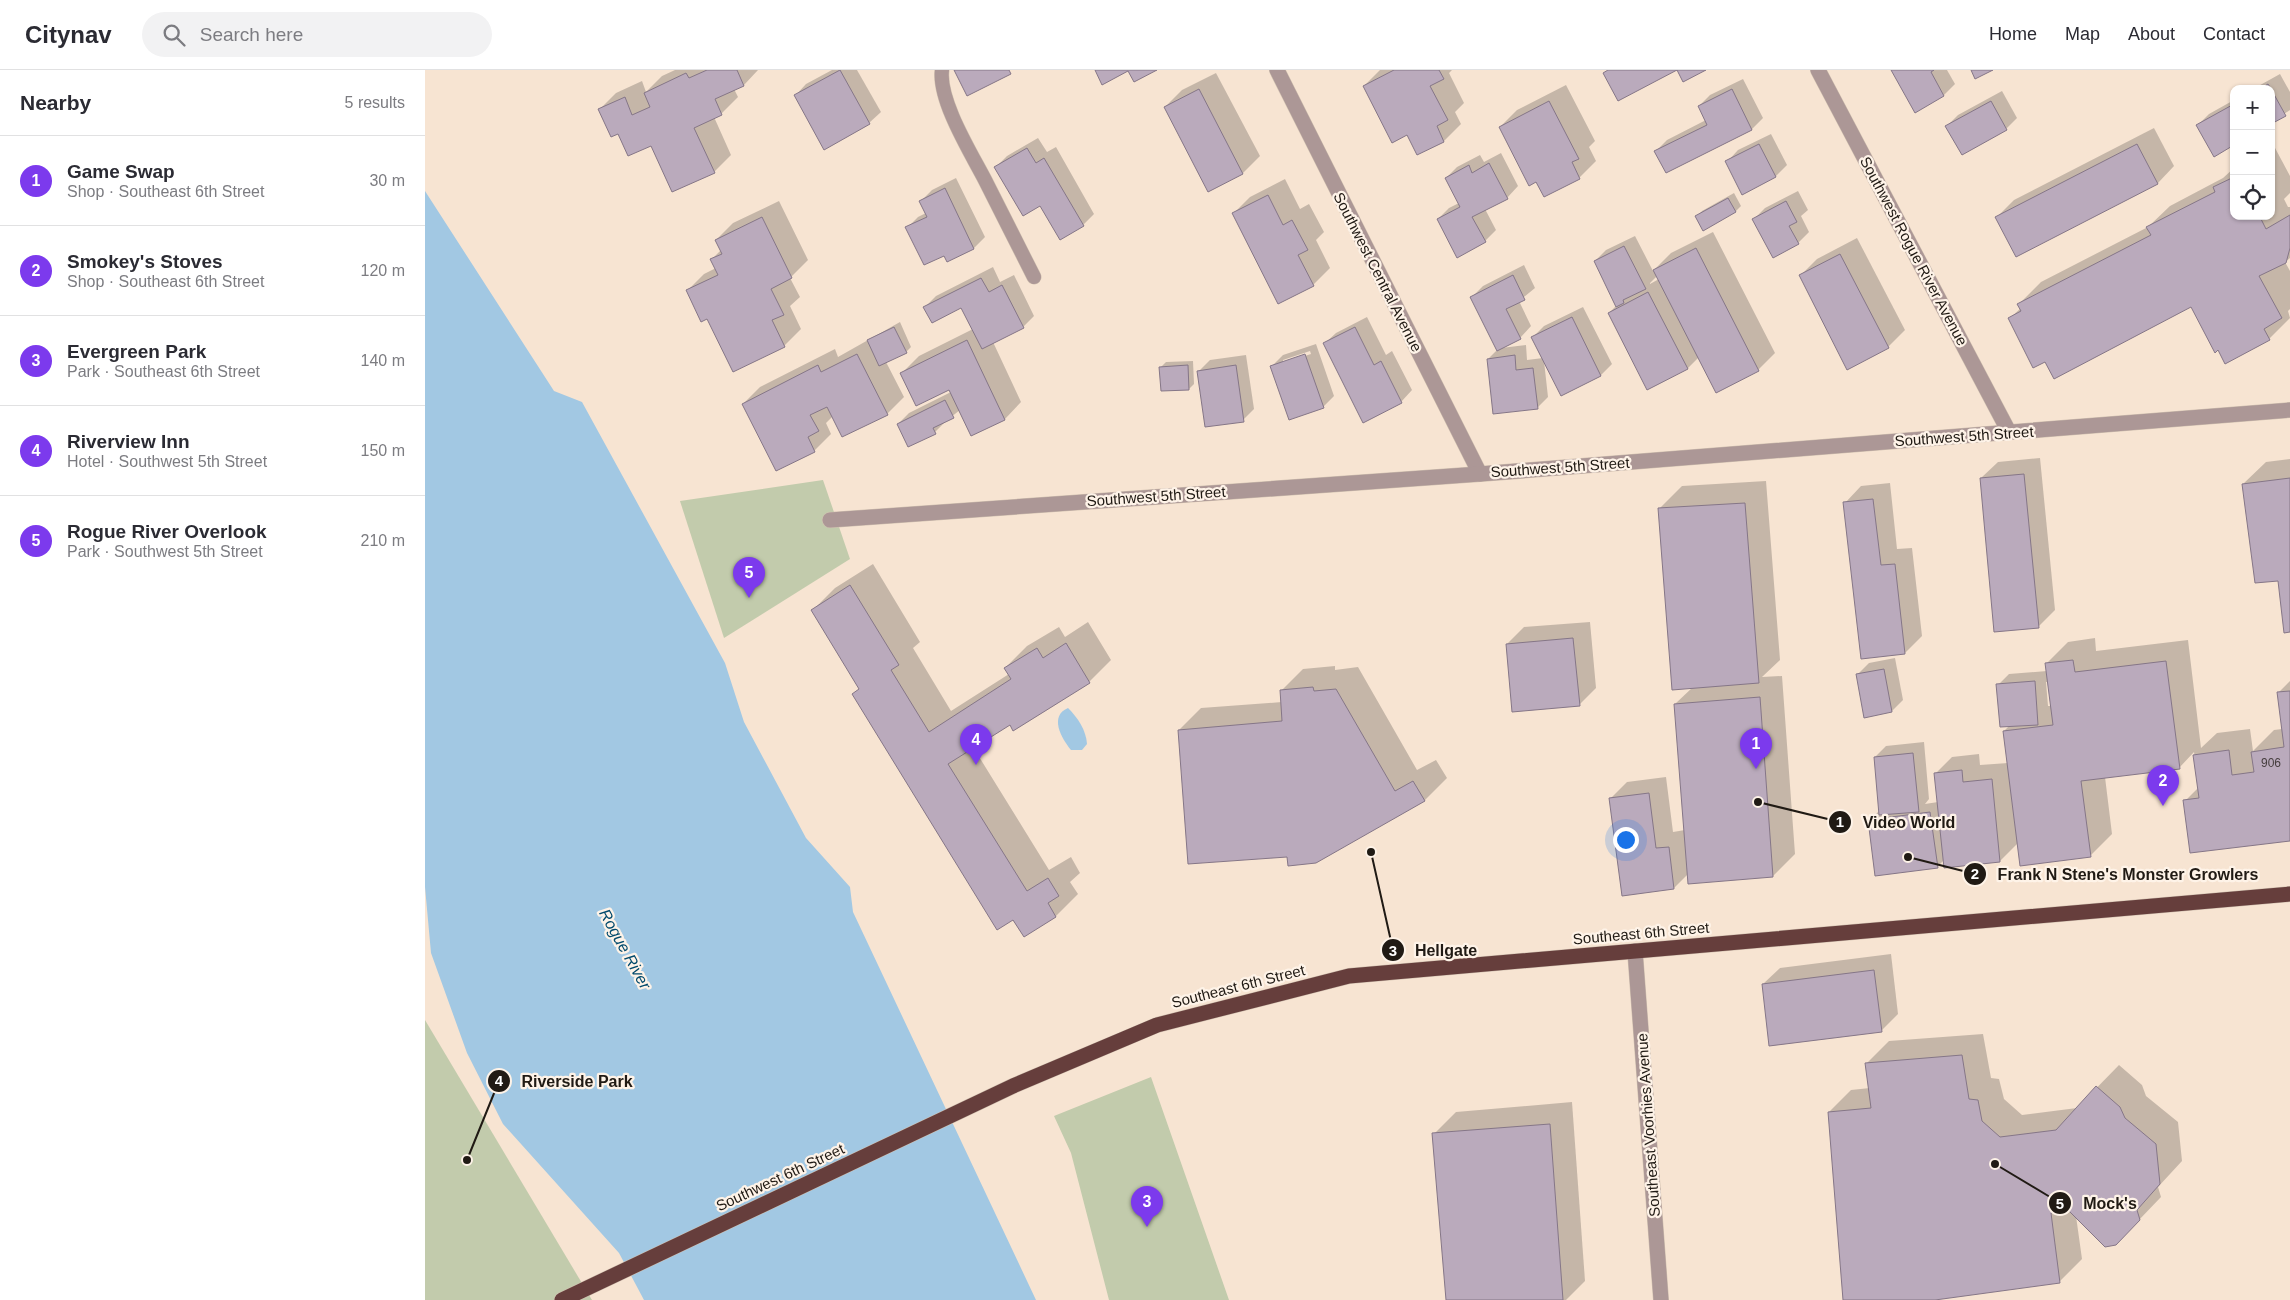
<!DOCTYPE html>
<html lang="en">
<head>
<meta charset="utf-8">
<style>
  body { margin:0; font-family:Arial,sans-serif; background:#f2f2f3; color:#2b2b33 }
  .controls { position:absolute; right:15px; top:15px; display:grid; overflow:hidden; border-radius:10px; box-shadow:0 1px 4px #0004 }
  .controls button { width:45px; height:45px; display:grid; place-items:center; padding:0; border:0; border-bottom:1px solid #e1e1e2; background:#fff; color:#2b2b33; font:25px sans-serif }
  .you { position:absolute; left:1200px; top:769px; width:18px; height:18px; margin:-12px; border:4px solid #fff; border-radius:50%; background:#1a73e8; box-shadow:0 0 0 8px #1a73e833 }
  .badge { display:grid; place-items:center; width:32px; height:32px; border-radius:50%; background:#7c3aed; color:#fff; font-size:16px; font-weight:700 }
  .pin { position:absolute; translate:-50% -41px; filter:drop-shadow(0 1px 2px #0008) }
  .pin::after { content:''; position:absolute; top:26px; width:18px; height:15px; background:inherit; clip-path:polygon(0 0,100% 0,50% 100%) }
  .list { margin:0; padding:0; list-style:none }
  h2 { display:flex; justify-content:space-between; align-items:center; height:65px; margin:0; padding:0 20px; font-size:21px }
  h2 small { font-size:16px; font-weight:400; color:#7c7c81 }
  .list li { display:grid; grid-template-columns:32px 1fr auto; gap:15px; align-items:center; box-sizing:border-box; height:90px; padding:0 20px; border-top:1px solid #e1e1e2 }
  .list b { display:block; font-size:19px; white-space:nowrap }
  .list p { margin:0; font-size:16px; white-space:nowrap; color:#7c7c81 }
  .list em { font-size:16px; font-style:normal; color:#7c7c81 }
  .icon { flex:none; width:28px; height:28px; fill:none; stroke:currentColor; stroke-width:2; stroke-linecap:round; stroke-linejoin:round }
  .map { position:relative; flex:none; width:1865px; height:1230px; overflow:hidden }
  header { display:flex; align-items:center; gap:30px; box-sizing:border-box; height:70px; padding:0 25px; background:#fff; border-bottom:1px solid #e1e1e2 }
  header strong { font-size:24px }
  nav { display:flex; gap:28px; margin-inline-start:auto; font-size:18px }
  .search { width:350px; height:45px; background:#f2f2f3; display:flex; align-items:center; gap:12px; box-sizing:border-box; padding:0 18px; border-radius:28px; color:#7c7c81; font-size:19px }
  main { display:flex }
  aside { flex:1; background:#fff }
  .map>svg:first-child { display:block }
</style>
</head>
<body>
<header>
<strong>Citynav</strong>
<div class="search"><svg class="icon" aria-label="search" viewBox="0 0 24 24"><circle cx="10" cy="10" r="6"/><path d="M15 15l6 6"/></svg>Search here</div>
<nav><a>Home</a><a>Map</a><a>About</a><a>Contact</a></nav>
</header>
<main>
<aside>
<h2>Nearby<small>5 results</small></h2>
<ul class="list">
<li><span class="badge">1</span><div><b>Game Swap</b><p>Shop · Southeast 6th Street</p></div><em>30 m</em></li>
<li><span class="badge">2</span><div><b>Smokey's Stoves</b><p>Shop · Southeast 6th Street</p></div><em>120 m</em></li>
<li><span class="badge">3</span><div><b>Evergreen Park</b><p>Park · Southeast 6th Street</p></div><em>140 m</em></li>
<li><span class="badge">4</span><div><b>Riverview Inn</b><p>Hotel · Southwest 5th Street</p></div><em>150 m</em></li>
<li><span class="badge">5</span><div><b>Rogue River Overlook</b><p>Park · Southwest 5th Street</p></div><em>210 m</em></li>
</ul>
</aside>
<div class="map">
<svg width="1865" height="1230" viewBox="0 0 1865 1230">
  <rect width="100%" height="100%" fill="#f7e4d2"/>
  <g fill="#c2cbac">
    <polygon points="398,410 425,489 299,568 255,431"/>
    <polygon points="0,950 167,1230 0,1230"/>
    <polygon points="726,1007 804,1230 684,1230 646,1083 629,1046"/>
  </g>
  <g fill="#a2c8e3">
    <polygon points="0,121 129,321 157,332 300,593 319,652 381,768 425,817 428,842 611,1230 219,1230 194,1183 78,1054 42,983 6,883 0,817"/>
    <path d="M643 638C653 648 661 660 662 674L657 680H646C636 668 624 646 643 638Z"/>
  </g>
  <g fill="#0003" fill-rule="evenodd">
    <polygon points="250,0 333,0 319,15 309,19 313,27 296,44 289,47 306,85 289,102 227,74 193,62 174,40 191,23 217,11 221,22 237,6"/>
    <polygon points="407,0 432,0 456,42 444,53 370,26 381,14"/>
    <polygon points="955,0 1027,0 1024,3 1039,33 1030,42 1036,54 1019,71 993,84 983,64 939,16"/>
    <polygon points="1468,0 1522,0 1530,14 1519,25 1491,41"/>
    <polygon points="791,3 835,86 818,103 783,120 740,37 757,20"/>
    <polygon points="1855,4 1865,22 1865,40 1846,53 1846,19 1828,19"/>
    <polygon points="1318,9 1338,48 1327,59 1241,101 1231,81 1242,70 1281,50 1274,36 1285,25"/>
    <polygon points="1141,15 1170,71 1164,77 1171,91 1154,108 1111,110 1075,57 1092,40"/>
    <polygon points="1577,21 1592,48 1581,59 1522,56 1533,45"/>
    <polygon points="1809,30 1809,74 1773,55 1784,44"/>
    <polygon points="1729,58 1749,96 1733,113 1572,147 1589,130"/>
    <polygon points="1346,64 1362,95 1351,106 1318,123 1302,92 1313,80"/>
    <polygon points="613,68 622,82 631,77 669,144 658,155 616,134 571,97 582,86"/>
    <polygon points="1849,76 1865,106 1865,123 1859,129 1863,137 1865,137 1865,188 1860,192 1865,201 1865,239 1863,241 1865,248 1844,269 1766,235 1621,290 1585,248 1596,238 1594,234 1616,212 1723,157 1745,136 1798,108 1809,98 1809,146 1846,146 1846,78"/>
    <polygon points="1076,83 1093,116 1082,128 1060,139 1071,160 1060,171 1013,149 1024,138 1034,133 1021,108 1032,97 1055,85 1059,92"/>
    <polygon points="531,108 560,167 549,178 523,191 519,184 482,158 493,147 501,143 496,131 507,120"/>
    <polygon points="860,109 875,139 884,134 899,162 891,170 905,198 888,215 808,144 825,127"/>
    <polygon points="1373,121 1383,140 1376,146 1384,162 1373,173 1328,150 1340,138"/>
    <polygon points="1309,123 1316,136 1311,141 1279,159 1272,147 1277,141"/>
    <polygon points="354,131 383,190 365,208 375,227 365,236 376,259 359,276 283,247 262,221 279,204 291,198 287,189 296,180 291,170 308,153"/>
    <path d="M1288 162 1350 283 1333 300 1291 321 1274 287 1263 298 1223 319 1184 243 1192 235 1170 191 1181 180 1210 166 1228 201 1246 183ZM1232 206 1234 209 1225 214V213Z"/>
    <polygon points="1432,168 1480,260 1463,277 1375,206 1392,189"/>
    <polygon points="1099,195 1110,218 1094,231 1106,256 1095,268 1076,278 1101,275 1102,290 1118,288 1108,267 1119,256 1158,237 1187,294 1176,305 1137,324 1119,291 1123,327 1112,338 1063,289 1073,279 1047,227 1058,216"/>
    <polygon points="568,197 575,212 589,205 609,246 598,257 568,272 596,332 580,349 547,365 535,340 521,351 510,362 473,354 484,343 526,322 525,319 477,303 494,286 548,259 537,236 500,237 511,226"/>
    <polygon points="942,247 961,285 967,281 987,320 976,332 899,274 911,263"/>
    <polygon points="475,252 486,277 481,282 461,292 479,327 462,344 408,346 401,353 406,364 389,381 318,334 335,317 410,279 413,287"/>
    <path d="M891 274 909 326 898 337 846 297 858 285ZM885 281 886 284 858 293V290Z"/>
    <polygon points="821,285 829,339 818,350 774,301 785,290"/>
    <polygon points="768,291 769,314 764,319 736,297 741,292"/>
    <polygon points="1615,388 1630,540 1613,557 1556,408 1573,392"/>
    <polygon points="1865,389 1865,561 1854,509 1818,414 1841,392"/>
    <polygon points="1341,411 1355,590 1337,607 1357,606 1370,784 1348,806 1264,803 1249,818 1186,728 1202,712 1241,707 1248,762 1260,760 1250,634 1268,617 1235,438 1257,416"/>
    <polygon points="1465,413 1472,479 1487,478 1497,566 1480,583 1420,433 1436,416"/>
    <polygon points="448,494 495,572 488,578 526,641 584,604 580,598 602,576 634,557 640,567 663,552 686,590 664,612 585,653 548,677 624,800 646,787 655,803 645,812 653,824 631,846 599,866 428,624 435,618 388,540 410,518"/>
    <polygon points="1165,552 1171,618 1154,635 1082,574 1099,557"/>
    <path d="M1670 568 1671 581 1763 570 1776 678 1792 663 1825 659 1828 681 1849 660 1857 659 1853 623 1865 611V769L1760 731 1774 717 1769 682 1754 698 1680 707 1687 764 1665 786 1593 773 1575 791 1519 790 1512 797 1444 751 1455 740 1450 687 1461 676 1499 672 1504 729 1500 734 1513 732 1511 703 1527 687 1554 684 1555 695 1583 693 1579 661 1585 655 1573 615 1584 604 1622 601 1621 594 1643 572ZM1621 612H1624L1627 636H1623Z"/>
    <polygon points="1470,588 1478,630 1467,641 1433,604 1444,593"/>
    <polygon points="910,596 910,600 933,597 992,700 1011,690 1022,708 1000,730 891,792 863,785 754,660 776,638 857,632 856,621 878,599"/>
    <polygon points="1466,884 1473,944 1457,960 1338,914 1355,898"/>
    <polygon points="1558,964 1566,1008 1574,1009 1579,1029 1597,1045 1652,1038 1694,995 1717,1015 1721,1026 1753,1052 1757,1091 1733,1117 1736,1127 1713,1151 1651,1146 1657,1189 1635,1211 1501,1230 1420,1230 1404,1042 1426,1020 1445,1018 1442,993 1464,971"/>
    <polygon points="1147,1032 1160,1211 1141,1230 1023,1230 1009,1064 1031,1042"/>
  </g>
  <g fill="#baaabc" stroke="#857687">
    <polygon points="282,0 312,0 319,16 290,29 297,45 269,58 290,103 247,122 226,76 203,86 193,64 186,67 173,39 200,27 207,45 225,37 219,23 261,3 264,8"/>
    <polygon points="415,0 445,54 399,80 369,25"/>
    <polygon points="529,0 584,0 586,4 542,26"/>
    <polygon points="670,0 732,0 709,12 703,1 677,15"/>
    <polygon points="969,0 1014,0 1019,9 1005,16 1023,50 1012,56 1019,72 992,85 982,65 967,73 938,16"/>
    <polygon points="1183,0 1252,0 1193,31 1178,3"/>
    <polygon points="1252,0 1281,0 1258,12"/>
    <polygon points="1466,0 1509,0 1506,2 1519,26 1490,43"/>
    <polygon points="1546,0 1568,0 1550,9"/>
    <polygon points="1843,14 1846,19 1835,19"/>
    <polygon points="774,19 818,104 783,122 739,37"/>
    <polygon points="1307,19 1327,60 1241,103 1229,81 1282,55 1273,36"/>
    <polygon points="1846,19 1861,46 1846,54"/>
    <polygon points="1124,31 1154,89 1147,92 1155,109 1119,127 1111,112 1104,116 1074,57"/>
    <polygon points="1566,31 1582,60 1537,85 1520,56"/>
    <polygon points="1809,34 1809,75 1789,87 1771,55"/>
    <polygon points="1334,74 1351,107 1317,125 1300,91"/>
    <polygon points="1712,74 1733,114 1591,187 1570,147"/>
    <polygon points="602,78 611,93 619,88 659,156 635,170 615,136 598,146 569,97"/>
    <polygon points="1064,93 1083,129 1047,147 1061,172 1032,188 1012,149 1035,137 1020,108 1044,95 1047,103"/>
    <polygon points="1809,107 1809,146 1837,146 1835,147 1841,159 1865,145 1865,178 1861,193 1834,206 1857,248 1839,259 1845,270 1800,294 1793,280 1790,283 1766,237 1629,309 1620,292 1608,298 1583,248 1596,241 1592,234 1726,165 1721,157 1790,122 1788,117"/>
    <polygon points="520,118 549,179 522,192 519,186 499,195 480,157 502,147 494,131"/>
    <polygon points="843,125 858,155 867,150 883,180 873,185 889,216 853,234 807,143"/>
    <polygon points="1303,128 1311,142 1278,161 1270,146"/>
    <polygon points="1361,131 1372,152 1364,156 1374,174 1348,188 1327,149"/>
    <polygon points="337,147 367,208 346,219 359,245 347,250 360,277 308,302 282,249 276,252 261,220 293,205 285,189 297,184 290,170"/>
    <polygon points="1199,176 1221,219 1198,230 1199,233 1191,237 1169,191"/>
    <polygon points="1271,178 1334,301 1291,323 1228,200"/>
    <polygon points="1415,184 1464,278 1422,300 1374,205"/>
    <polygon points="1088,205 1100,230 1081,239 1096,269 1072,281 1045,227"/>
    <polygon points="556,208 564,222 577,215 599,258 557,279 536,238 507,253 498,237"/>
    <polygon points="1223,222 1263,299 1222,320 1183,243"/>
    <polygon points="1147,247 1176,306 1136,326 1106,267"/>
    <polygon points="469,257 482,283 454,296 442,270"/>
    <polygon points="930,257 949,295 956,291 977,333 938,353 898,273"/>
    <polygon points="542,270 580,350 546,366 524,320 491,336 475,303"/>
    <polygon points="432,284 463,345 417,367 402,337 385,345 394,361 383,367 390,382 351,401 317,334 393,295 396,302"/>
    <polygon points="880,284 899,338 864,350 845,296"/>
    <polygon points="1090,285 1091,300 1108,298 1113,339 1068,344 1062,289"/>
    <polygon points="763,295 764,320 736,321 734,297"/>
    <polygon points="811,295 819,352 780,357 772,301"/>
    <polygon points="520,330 529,348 508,358 511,364 483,377 472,354"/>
    <polygon points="1599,404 1614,558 1569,562 1555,408"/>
    <polygon points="1865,408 1865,562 1859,563 1853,511 1830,513 1817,414"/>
    <polygon points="1448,429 1456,495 1470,494 1480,584 1436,589 1418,432"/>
    <polygon points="1320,433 1334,613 1247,620 1233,438"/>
    <polygon points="425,515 474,595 466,600 504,662 586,609 579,598 612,578 618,588 641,573 665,613 588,661 585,655 523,694 602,821 623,808 634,826 623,833 631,847 599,867 588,850 572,860 427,624 434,619 386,540"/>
    <polygon points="1148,568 1155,636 1087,642 1081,574"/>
    <polygon points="1648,590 1650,602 1741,591 1755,699 1656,711 1666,787 1595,796 1578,661 1628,655 1620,593"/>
    <polygon points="1459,599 1467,642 1439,648 1431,604"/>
    <polygon points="1610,611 1613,655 1575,657 1571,614"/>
    <polygon points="888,617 889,621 911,619 970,721 988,711 1000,731 891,793 863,796 862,787 763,794 753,660 857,651 855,620"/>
    <polygon points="1865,621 1865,771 1765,783 1758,730 1774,728 1768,685 1804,680 1807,705 1829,702 1826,682 1859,677 1852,622"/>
    <polygon points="1335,627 1348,807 1263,814 1249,634"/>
    <polygon points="1488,683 1494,742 1454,745 1449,687"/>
    <polygon points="1537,700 1538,712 1567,709 1575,792 1519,798 1509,703"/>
    <polygon points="1224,723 1231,778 1244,777 1249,819 1197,826 1184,728"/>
    <polygon points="1505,742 1513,798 1450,806 1443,750"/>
    <polygon points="1449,900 1457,962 1344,976 1337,914"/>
    <polygon points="1537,985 1544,1029 1553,1030 1557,1051 1575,1067 1631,1060 1671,1016 1695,1037 1700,1048 1731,1074 1735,1114 1712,1140 1715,1150 1691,1175 1680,1177 1644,1141 1626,1143 1635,1213 1510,1230 1418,1230 1403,1042 1446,1038 1440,993"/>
    <polygon points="1125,1054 1138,1230 1021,1230 1007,1063"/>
  </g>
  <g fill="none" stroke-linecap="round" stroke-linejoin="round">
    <g stroke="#d0c0b0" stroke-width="15">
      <path id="lane" d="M517 0C513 30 546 83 560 110 576 142 593 175 609 207"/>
    </g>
    <g stroke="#d0c0b0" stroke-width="16">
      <g id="street">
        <polyline points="852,0 1055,404"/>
        <polyline points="1393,0 1584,362"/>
        <polyline points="405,450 1055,404 1865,340"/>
        <polyline points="1210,881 1236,1230"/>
      </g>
    </g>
    <g stroke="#d0c0b0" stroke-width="16">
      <polyline id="highway" points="137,1230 588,1016 732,955 924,906 1865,824"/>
    </g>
    <use href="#lane" stroke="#ac9796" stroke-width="14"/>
    <use href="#street" stroke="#ac9796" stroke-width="15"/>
    <use href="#highway" stroke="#663e3c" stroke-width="15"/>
  </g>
  <g text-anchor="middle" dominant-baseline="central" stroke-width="4.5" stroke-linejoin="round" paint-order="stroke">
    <g font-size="12" fill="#463e3e">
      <text x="1846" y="693">906</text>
    </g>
    <g font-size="15" fill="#201a14" stroke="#fef3e8">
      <text transform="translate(1489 181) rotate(62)">Southwest Rogue River Avenue</text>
      <text transform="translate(953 202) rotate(63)">Southwest Central Avenue</text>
      <text transform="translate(1539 366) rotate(-4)">Southwest 5th Street</text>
      <text transform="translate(1135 397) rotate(-4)">Southwest 5th Street</text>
      <text transform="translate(731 426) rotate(-4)">Southwest 5th Street</text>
      <text transform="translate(1216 863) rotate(-5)">Southeast 6th Street</text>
      <text transform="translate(813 916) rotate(-14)">Southeast 6th Street</text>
      <text transform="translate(1223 1055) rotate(-94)">Southeast Voorhies Avenue</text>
      <text transform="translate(355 1107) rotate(-25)">Southwest 6th Street</text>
    </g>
    <g font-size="16" font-style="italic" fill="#01496c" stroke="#fef3e8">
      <text transform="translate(200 879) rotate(61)">Rogue River</text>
    </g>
  </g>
  <path fill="none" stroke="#201a14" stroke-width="2" d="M1333 732L1415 752M1483 787L1550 804M946 782L968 880M42 1090L74 1011M1570 1094L1635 1133"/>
  <g fill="#201a14" stroke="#fef3e8" stroke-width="2">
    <circle cx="1333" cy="732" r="5"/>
    <circle cx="1483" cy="787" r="5"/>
    <circle cx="946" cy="782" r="5"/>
    <circle cx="42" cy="1090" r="5"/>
    <circle cx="1570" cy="1094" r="5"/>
    <circle cx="1415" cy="752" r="12"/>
    <circle cx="1550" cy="804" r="12"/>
    <circle cx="968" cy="880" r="12"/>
    <circle cx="74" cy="1011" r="12"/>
    <circle cx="1635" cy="1133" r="12"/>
  </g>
  <g font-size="15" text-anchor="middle" font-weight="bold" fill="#fff">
    <text x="1415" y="757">1</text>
    <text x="1550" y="809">2</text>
    <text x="968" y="886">3</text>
    <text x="74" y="1016">4</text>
    <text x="1635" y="1139">5</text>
  </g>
  <g font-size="16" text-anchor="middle" font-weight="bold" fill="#201a14" stroke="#fef3e8" stroke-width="4.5" stroke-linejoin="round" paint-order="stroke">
    <text x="1484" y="758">Video World</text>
    <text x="1703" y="810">Frank N Stene's Monster Growlers</text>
    <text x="1021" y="886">Hellgate</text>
    <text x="152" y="1017">Riverside Park</text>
    <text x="1685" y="1139">Mock's</text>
  </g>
</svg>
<div class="controls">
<button>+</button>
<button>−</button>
<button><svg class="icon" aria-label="locate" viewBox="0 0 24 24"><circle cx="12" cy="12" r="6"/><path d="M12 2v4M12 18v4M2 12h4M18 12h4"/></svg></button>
</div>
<div class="you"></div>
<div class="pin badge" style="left:1331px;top:699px">1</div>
<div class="pin badge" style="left:1738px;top:736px">2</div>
<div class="pin badge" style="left:722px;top:1157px">3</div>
<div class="pin badge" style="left:551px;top:695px">4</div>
<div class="pin badge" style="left:324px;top:528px">5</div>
</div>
</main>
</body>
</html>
